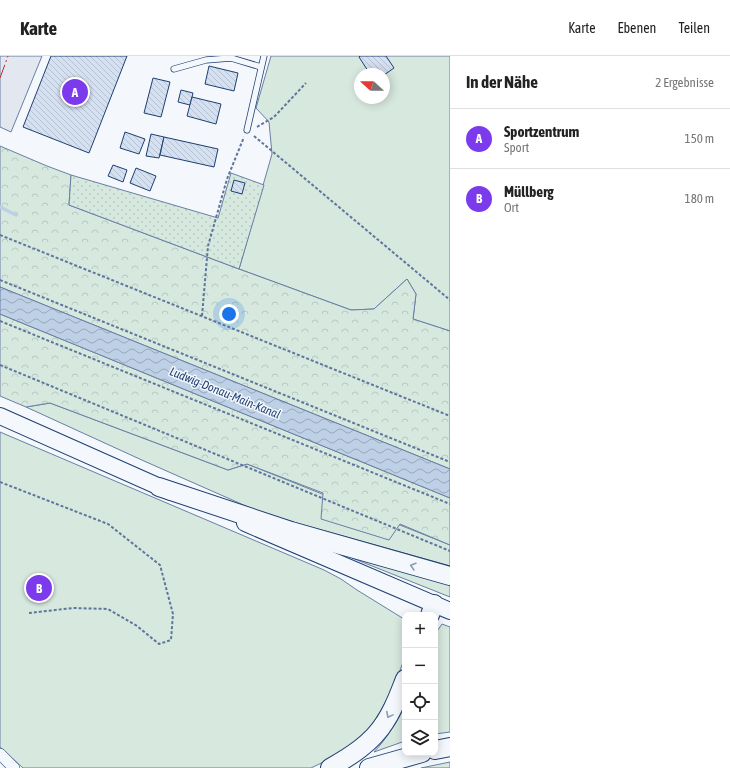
<!DOCTYPE html>
<html lang="de">
<head>
<meta charset="utf-8">
<style>
  body { margin:0; font-family:"Asap Condensed",sans-serif; background:#f2f2f2; color:#222 }
  .controls { position:absolute; right:12px; bottom:12px; display:grid; overflow:hidden; border-radius:8px; box-shadow:0 2px 10px #0003 }
  .controls button { width:36px; height:36px; display:grid; place-items:center; padding:0; border:0; border-bottom:1px solid #e0e0e0; background:#fff; color:#222; font:20px sans-serif }
  .compass { position:absolute; left:354px; top:12px; width:36px; height:36px; border-radius:50%; background:#fff; box-shadow:0 2px 10px #0003; rotate:291deg }
  .you { position:absolute; left:229px; top:258px; width:14px; height:14px; margin:-10px; border:3px solid #fff; border-radius:50%; background:#1a73e8; box-shadow:0 0 0 6px #1a73e833 }
  .badge { display:grid; place-items:center; width:26px; height:26px; border-radius:50%; background:#7c3aed; color:#fff; font-size:13px; font-weight:700 }
  .pin { position:absolute; translate:-50% -50%; border:2px solid #fff; box-shadow:0 1px 4px #0006 }
  .list { margin:0; padding:0; list-style:none }
  h2 { display:flex; justify-content:space-between; align-items:center; height:52px; margin:0; padding:0 16px; font-size:17px }
  h2 small { font-size:13px; font-weight:400; color:#767676 }
  .list li { display:grid; grid-template-columns:26px 1fr auto; gap:12px; align-items:center; box-sizing:border-box; height:60px; padding:0 16px; border-top:1px solid #e0e0e0 }
  .list b { display:block; font-size:15px; white-space:nowrap }
  .list p { margin:0; font-size:13px; white-space:nowrap; color:#767676 }
  .list em { font-size:13px; font-style:normal; color:#767676 }
  .icon { flex:none; width:22px; height:22px; fill:none; stroke:currentColor; stroke-width:2; stroke-linecap:round; stroke-linejoin:round }
  .map { position:relative; flex:none; width:450px; height:712px; overflow:hidden }
  header { display:flex; align-items:center; gap:24px; box-sizing:border-box; height:56px; padding:0 20px; background:#fff; border-bottom:1px solid #e0e0e0 }
  header strong { font-size:19px }
  nav { display:flex; gap:22px; margin-inline-start:auto; font-size:14px }
  main { display:flex }
  aside { flex:1; background:#fff }
  .map>svg:first-child { display:block }
</style>
</head>
<body>
<header>
<strong>Karte</strong>
<nav><a>Karte</a><a>Ebenen</a><a>Teilen</a></nav>
</header>
<main>
<div class="map">
<svg width="450" height="712" viewBox="0 0 450 712">
  <defs>
    <pattern id="forest-crowns" width="20" height="18" patternUnits="userSpaceOnUse"><rect width="20" height="18" fill="#d7e8df"/><path d="M2 6a3 3 0 1 1 6 0M12 15a3 3 0 1 1 6 0" fill="none" stroke="#b8c8c3"/></pattern>
    <pattern id="park-dots" width="8" height="8" patternUnits="userSpaceOnUse"><rect width="8" height="8" fill="#d7e8df"/><path d="M2 2h.1M6 6h.1" fill="none" stroke="#b8c8c3" stroke-width="1.8" stroke-linecap="round"/></pattern>
    <pattern id="water-waves" width="16" height="10" patternUnits="userSpaceOnUse"><rect width="16" height="10" fill="#bed0e5"/><path d="M0 5q4-4 8 0t8 0" fill="none" stroke="#9aaabe"/></pattern>
    <pattern id="building-back-hatch" width="6" height="6" patternUnits="userSpaceOnUse"><rect width="6" height="6" fill="#d5e0f0"/><path d="M-1 5l2 2M0 0l6 6M5-1l2 2" fill="none" stroke="#b6c1d1"/></pattern>
  </defs>
  <rect width="100%" height="100%" fill="#f4f7fb"/>
  <g fill="#d7e8df" stroke="#687fa3" fill-rule="evenodd">
    <path d="M271 0H450V275L413 263 416 238 407 223 374 253 351 254 239 213 272 98 269 66 256 52ZM360 18H384V42H360Z"/>
    <polygon points="50,347 228,414 247,408 450,489 450,510 279,462 255,454 144,405 26,351"/>
    <path d="M0 376 324 514 341 523 357 534 404 563C406 571 407 592 405 600 399 621 378 665 363 679 347 694 330 703 311 712H23L0 691Z"/>
    <polygon points="352,502 450,528 450,541"/>
    <polygon points="442,568 450,571 450,676 435,678 435,578"/>
    <path d="M405 650V685L374 696C387 682 396 667 405 650Z"/>
    <polygon points="450,706 450,712 421,712"/>
  </g>
  <g fill="url(#forest-crowns)" stroke="#687fa3">
    <polygon points="0,90 47,110 71,119 69,149 239,213 351,254 374,253 407,223 416,238 413,263 450,275 450,413 0,231"/>
    <polygon points="0,258 450,442 450,489 400,468 389,484 321,463 323,437 247,408 228,414 50,347 26,351 0,340"/>
  </g>
  <polygon fill="url(#park-dots)" stroke="#687fa3" points="231,117 264,129 239,213 69,149 71,119 218,162"/>
  <polygon fill="#e3e8f0" stroke="#687fa3" points="0,0 42,0 11,76 0,71"/>
  <polygon fill="url(#water-waves)" stroke="#687fa3" points="0,231 450,413 450,442 0,258"/>
  <g fill="none" stroke-linecap="round" stroke-linejoin="round">
    <polyline stroke="#bed0e5" stroke-width="3.5" points="0,151 16,159"/>
  </g>
  <g fill="url(#building-back-hatch)" stroke="#1d3f73">
    <polygon points="51,0 127,0 89,97 23,71"/>
    <polygon points="360,0 386,0 394,12 384,19 370,18 359,1"/>
    <polygon points="209,10 238,17 234,35 205,28"/>
    <polygon points="153,22 170,26 161,61 144,57"/>
    <polygon points="181,34 193,37 190,49 178,46"/>
    <polygon points="192,41 221,48 216,68 187,60"/>
    <polygon points="125,76 145,83 139,98 120,92"/>
    <polygon points="151,78 164,81 159,102 146,100"/>
    <polygon points="164,81 218,93 214,111 160,99"/>
    <polygon points="113,109 127,114 123,126 108,120"/>
    <polygon points="136,112 156,120 150,135 130,127"/>
    <polygon points="234,124 245,127 242,138 231,135"/>
  </g>
  <g fill="none" stroke-linecap="round" stroke-linejoin="round">
    <g stroke="#1d3f73" stroke-width="7">
      <g id="lane">
        <polyline points="174,13 206,4 231,2 261,11"/>
        <polyline points="247,74 264,0"/>
      </g>
    </g>
    <g stroke="#1d3f73" stroke-width="12">
      <polyline id="street" points="0,698 14,712"/>
    </g>
    <g stroke="#1d3f73" stroke-width="18">
      <g id="secondary">
        <polyline points="0,360 171,436"/>
        <polyline points="245,467 450,555"/>
      </g>
    </g>
    <g stroke="#1d3f73" stroke-width="20">
      <g id="primary">
        <polyline points="159,431 291,475 450,520"/>
        <polyline points="430,559 434,548"/>
        <polyline points="435,694 450,691"/>
        <path d="M330 712C351 700 372 687 385 666 394 653 399 638 405 623"/>
        <polyline points="369,712 422,697"/>
      </g>
    </g>
    <g stroke="#5e769c" stroke-width="2" stroke-dasharray="3 2" stroke-linecap="butt">
      <polyline points="257,71 274,61 306,27"/>
      <polyline points="254,80 450,244"/>
      <polyline points="0,179 450,360"/>
      <polyline points="0,224 450,406"/>
      <polyline points="202,260 208,190 227,123 244,81"/>
      <polyline points="0,265 450,448"/>
      <polyline points="0,309 450,495"/>
      <polyline points="0,426 108,468 160,509 173,558 171,584 159,588 137,570 108,553 73,552 29,557"/>
    </g>
    <use href="#lane" stroke="#f4f7fb" stroke-width="5.5"/>
    <use href="#street" stroke="#f4f7fb" stroke-width="11"/>
    <use href="#secondary" stroke="#f4f7fb" stroke-width="16"/>
    <use href="#primary" stroke="#f4f7fb" stroke-width="18"/>
    <polyline stroke="#c62828" stroke-width="1" stroke-dasharray="14 3 2 3" stroke-linecap="butt" points="0,22 8,0"/>
  </g>
  <defs><path id="oneway-chevron" d="M-2-3.5L2.5 0L-2 3.5" fill="none" stroke-width="1.6" stroke-linecap="round" stroke-linejoin="round"/></defs>
  <g stroke="#889bb7">
    <use href="#oneway-chevron" transform="translate(413 510) rotate(-164)"/>
    <use href="#oneway-chevron" transform="translate(389 659) rotate(118)"/>
  </g>
  <g text-anchor="middle" dominant-baseline="central" stroke-width="3" stroke-linejoin="round" paint-order="stroke">
    <g font-size="12" font-style="italic" fill="#1d3f73" stroke="#f4f7fb">
      <text transform="translate(225 337) rotate(22)">Ludwig-Donau-Main-Kanal</text>
    </g>
  </g>
</svg>
<div class="controls">
<button>+</button>
<button>−</button>
<button><svg class="icon" aria-label="locate" viewBox="0 0 24 24"><circle cx="12" cy="12" r="6"/><path d="M12 2v4M12 18v4M2 12h4M18 12h4"/></svg></button>
<button><svg class="icon" aria-label="layers" viewBox="0 0 24 24"><path d="M12 4l9 5-9 5-9-5zM3 14l9 5 9-5"/></svg></button>
</div>
<svg class="compass" viewBox="-18 -18 36 36"><path d="M0-13l5 13h-10z" fill="#e53935"/><path d="M0 13l5-13h-10z" fill="#767676"/></svg>
<div class="you"></div>
<div class="pin badge" style="left:75px;top:36px">A</div>
<div class="pin badge" style="left:39px;top:532px">B</div>
</div>
<aside>
<h2>In der Nähe<small>2 Ergebnisse</small></h2>
<ul class="list">
<li><span class="badge">A</span><div><b>Sportzentrum</b><p>Sport</p></div><em>150 m</em></li>
<li><span class="badge">B</span><div><b>Müllberg</b><p>Ort</p></div><em>180 m</em></li>
</ul>
</aside>
</main>
</body>
</html>
